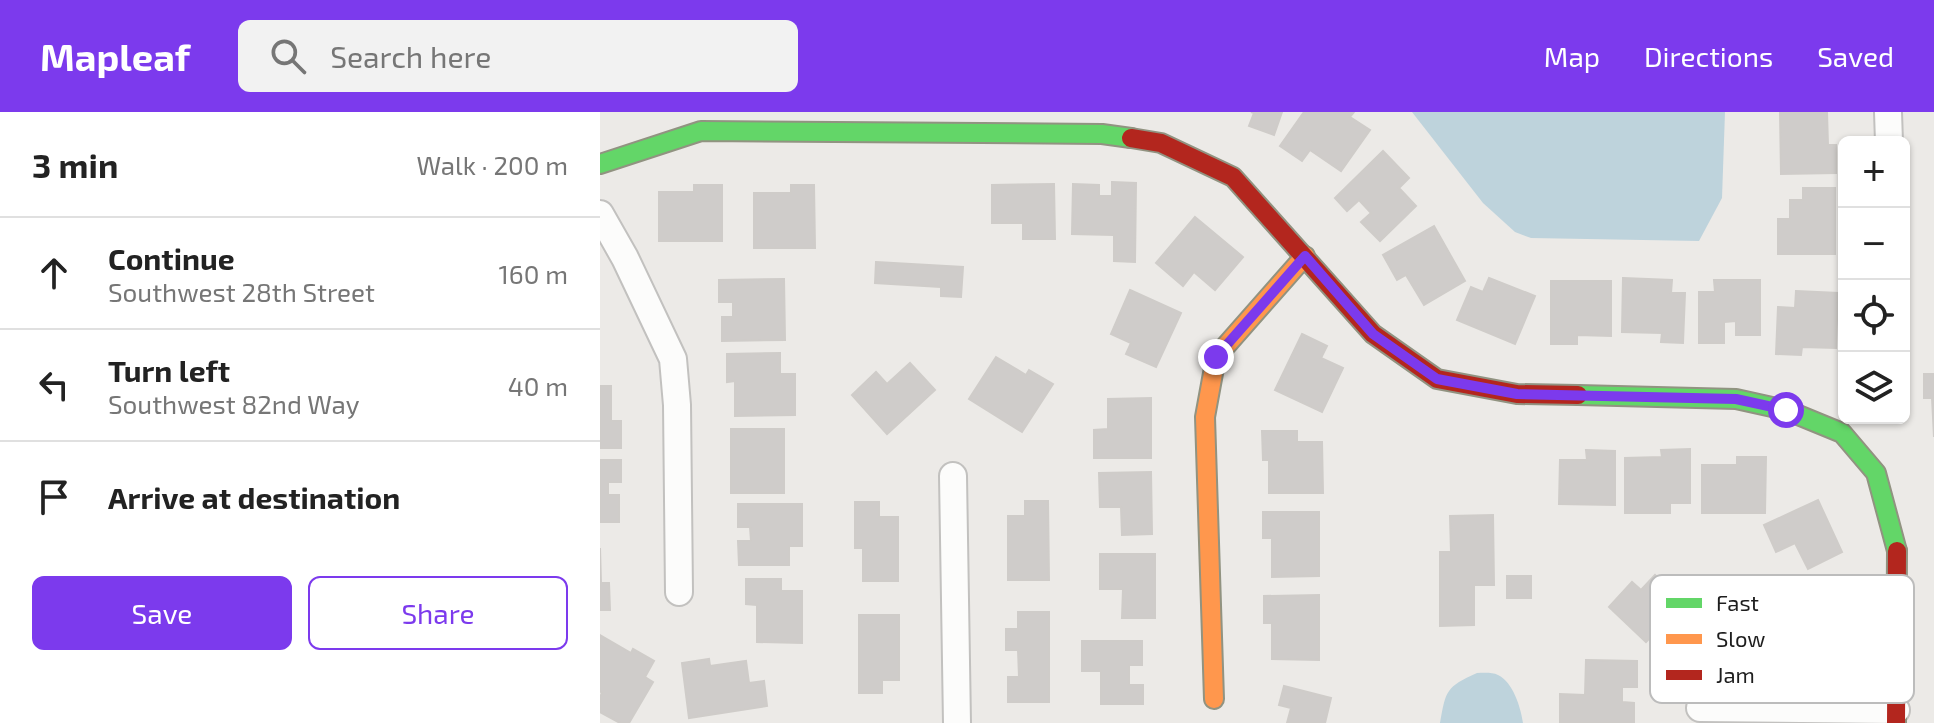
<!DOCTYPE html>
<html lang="en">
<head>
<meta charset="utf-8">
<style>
  body { margin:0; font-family:"Exo 2",sans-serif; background:#f2f2f2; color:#222 }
  .controls { position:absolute; right:24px; top:24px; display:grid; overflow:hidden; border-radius:12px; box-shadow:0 2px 6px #0004 }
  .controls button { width:72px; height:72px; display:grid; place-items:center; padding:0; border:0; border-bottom:2px solid #e0e0e0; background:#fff; color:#222; font:40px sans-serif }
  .stop { position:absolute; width:24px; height:24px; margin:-18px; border:6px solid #7c3aed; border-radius:50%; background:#fff }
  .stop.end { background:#7c3aed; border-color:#fff; box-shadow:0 2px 8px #0008 }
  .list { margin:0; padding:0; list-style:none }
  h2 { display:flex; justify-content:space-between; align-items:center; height:104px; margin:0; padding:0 32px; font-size:34px }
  h2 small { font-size:26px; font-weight:400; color:#767676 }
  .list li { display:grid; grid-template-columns:52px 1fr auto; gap:24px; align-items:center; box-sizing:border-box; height:112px; padding:0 32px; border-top:2px solid #e0e0e0 }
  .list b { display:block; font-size:30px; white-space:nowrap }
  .list p { margin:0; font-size:26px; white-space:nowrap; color:#767676 }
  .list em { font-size:26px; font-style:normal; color:#767676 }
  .actions { display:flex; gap:16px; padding:24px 32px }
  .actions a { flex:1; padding:18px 0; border:2px solid #7c3aed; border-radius:12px; text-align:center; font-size:28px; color:#7c3aed }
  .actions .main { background:#7c3aed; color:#fff }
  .icon { flex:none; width:44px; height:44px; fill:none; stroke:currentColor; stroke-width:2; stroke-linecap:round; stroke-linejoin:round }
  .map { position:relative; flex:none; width:1334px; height:611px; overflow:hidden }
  header { display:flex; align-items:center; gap:48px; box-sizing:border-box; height:112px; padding:0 40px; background:#7c3aed; color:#fff }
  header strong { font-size:38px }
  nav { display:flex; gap:44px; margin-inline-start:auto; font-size:28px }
  .search { width:560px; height:72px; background:#f2f2f2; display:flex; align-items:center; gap:20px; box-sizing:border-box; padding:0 28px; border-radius:12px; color:#767676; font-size:30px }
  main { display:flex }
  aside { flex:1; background:#fff }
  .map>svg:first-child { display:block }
</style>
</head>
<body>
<header>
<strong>Mapleaf</strong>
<div class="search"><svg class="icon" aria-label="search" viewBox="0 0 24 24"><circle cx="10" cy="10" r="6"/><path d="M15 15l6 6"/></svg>Search here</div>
<nav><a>Map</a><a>Directions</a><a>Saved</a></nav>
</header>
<main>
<aside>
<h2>3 min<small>Walk · 200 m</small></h2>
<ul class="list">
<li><svg class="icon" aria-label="ahead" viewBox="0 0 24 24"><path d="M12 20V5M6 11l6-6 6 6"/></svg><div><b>Continue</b><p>Southwest 28th Street</p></div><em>160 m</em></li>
<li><svg class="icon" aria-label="left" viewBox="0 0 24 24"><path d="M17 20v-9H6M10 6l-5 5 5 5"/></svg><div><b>Turn left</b><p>Southwest 82nd Way</p></div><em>40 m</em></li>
<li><svg class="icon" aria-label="arrive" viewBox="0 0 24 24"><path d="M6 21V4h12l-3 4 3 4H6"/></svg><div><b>Arrive at destination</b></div></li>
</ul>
<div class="actions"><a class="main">Save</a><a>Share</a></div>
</aside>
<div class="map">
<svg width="1334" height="611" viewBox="0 0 1334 611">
  <rect width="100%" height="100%" fill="#eceae7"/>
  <g fill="#bed3dc">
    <polygon points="812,0 1125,0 1122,86 1099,129 931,126 915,120 883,91"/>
    <path d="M877 561C883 561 892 560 898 563 913 570 921 596 923 611H840C846 578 846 575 877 561Z"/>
  </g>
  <g fill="#cfccca" stroke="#cfccc9" stroke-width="2">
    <polygon points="651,0 682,0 674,23 649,14 654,1"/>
    <polygon points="704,0 754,0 750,5 770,18 741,59 710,38 702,49 680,34"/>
    <polygon points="1180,0 1227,0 1228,33 1236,33 1236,61 1181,62"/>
    <polygon points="783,39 809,66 799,76 816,94 780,129 761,110 771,101 759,88 747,99 735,86"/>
    <polygon points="512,70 536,71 535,150 514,149 514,123 472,122 473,72 499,73 499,84 512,84"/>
    <polygon points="454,72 455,127 423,127 423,111 392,111 392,73"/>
    <polygon points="94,73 122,73 122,129 59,129 59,80 94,80"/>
    <polygon points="191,73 214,73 215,136 154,136 154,81 191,81"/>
    <polygon points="1203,76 1235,76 1235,142 1178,142 1178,107 1190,107 1190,88 1203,88"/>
    <polygon points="595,105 643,145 615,178 594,160 583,174 556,151"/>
    <polygon points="834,114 865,169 824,193 806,163 797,168 783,143"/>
    <polygon points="276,150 363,155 361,185 341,184 341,175 275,171"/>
    <polygon points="889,166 935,184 915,232 857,208 871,175 883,180"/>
    <polygon points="1023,166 1072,168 1071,181 1085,181 1083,231 1061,230 1062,221 1022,220"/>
    <polygon points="184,167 185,228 122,229 122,205 133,205 133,190 119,190 119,168"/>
    <polygon points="1114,168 1160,168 1160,223 1136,223 1136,209 1124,210 1124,231 1099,231 1099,180 1115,180"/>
    <polygon points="951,169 1011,169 1011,224 977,223 977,232 951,232"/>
    <polygon points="530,178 581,201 556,255 526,242 531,231 511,222"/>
    <polygon points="1196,179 1238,181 1236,236 1202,235 1201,243 1176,242 1178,195 1195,196"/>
    <polygon points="702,222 727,234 721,246 743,256 722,300 675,278"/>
    <polygon points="180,241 180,262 195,262 195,303 135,304 135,269 127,270 127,242"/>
    <polygon points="396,245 426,263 429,258 453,272 422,320 369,287"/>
    <polygon points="310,251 335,278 287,322 252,283 276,260 287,272"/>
    <polygon points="1324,262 1334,262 1334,325 1332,286 1324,286"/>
    <polygon points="0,274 11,274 11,309 21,309 21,336 0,336"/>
    <polygon points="551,286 551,346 494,346 494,318 508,317 508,287"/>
    <rect x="131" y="317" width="53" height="64"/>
    <polygon points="662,319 697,319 697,330 722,330 723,381 669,381 669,348 663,348"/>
    <polygon points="1090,337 1090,391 1070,391 1070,401 1025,401 1025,346 1062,345 1061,338"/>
    <polygon points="986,338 1015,339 1015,393 959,392 960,348 987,348"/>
    <polygon points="1137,345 1166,345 1165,401 1102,401 1102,353 1137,353"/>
    <polygon points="0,348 21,348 21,370 8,370 8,383 19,383 19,410 0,410"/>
    <polygon points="551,360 552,422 522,423 521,395 500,395 499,361"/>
    <polygon points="1218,388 1242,440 1208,457 1195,431 1176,440 1164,413"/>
    <polygon points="425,389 448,389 449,468 408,468 408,404 425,404"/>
    <polygon points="255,390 279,390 279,405 298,405 298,469 263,469 263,436 255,436"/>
    <polygon points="138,392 202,392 202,434 189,434 189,453 139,453 138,429 151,429 150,415 138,415"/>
    <polygon points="663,400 719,400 719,464 672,465 672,426 663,426"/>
    <polygon points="893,403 894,473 874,473 874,513 840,514 840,440 851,440 850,404"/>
    <polygon points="0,436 1,471 9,471 10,498 0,498"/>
    <polygon points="500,442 555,442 555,506 522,506 523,477 500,477"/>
    <polygon points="1055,463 1091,498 1074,515 1067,508 1046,530 1009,495 1032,470 1041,478"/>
    <rect x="907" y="464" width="24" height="22"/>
    <polygon points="146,467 181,467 181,479 202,479 202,531 157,530 157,493 146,492"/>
    <polygon points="719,483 719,548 672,547 672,511 664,511 664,484"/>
    <polygon points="418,500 449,500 449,590 408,590 408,565 419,565 418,538 406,538 406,517 418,517"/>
    <polygon points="259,503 299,503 299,568 282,568 282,581 259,581"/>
    <polygon points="0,523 31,541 33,537 54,549 45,565 53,570 29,611 20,611 0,600 0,585 2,581 0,579"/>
    <polygon points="482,529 542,529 542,553 529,553 529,573 543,573 543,592 501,592 501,559 482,559"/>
    <polygon points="109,547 110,554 146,549 149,571 164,569 167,594 89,606 82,551"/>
    <polygon points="986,548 1037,549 1037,575 1022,575 1022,590 1034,591 1034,611 960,611 960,582 985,583"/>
    <polygon points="684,574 731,586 725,611 687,611 691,596 679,593"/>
  </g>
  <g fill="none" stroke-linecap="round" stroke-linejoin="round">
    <g stroke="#c2c1bf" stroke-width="30">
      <g id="street">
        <polyline points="1288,0 1289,30"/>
        <polyline points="0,102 25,146 73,247 77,293 79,480"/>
        <polyline points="353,364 357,611"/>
        <polyline points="1100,596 1296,598"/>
      </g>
    </g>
    <g stroke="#919381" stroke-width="22">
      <g id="fast">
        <polyline points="0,52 101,19 502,22 531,26"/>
        <polyline points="978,283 1136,287 1186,298 1242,321 1276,361 1297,439"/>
      </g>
    </g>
    <g stroke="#919381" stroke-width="22">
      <polyline id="slow" points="614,587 605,305 616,245 705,144"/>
    </g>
    <g stroke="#919381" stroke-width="22">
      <g id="jam">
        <polyline points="531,26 561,31 633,65 773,222 837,267 917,282 978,283"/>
        <polyline points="1296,611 1297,439"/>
      </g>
    </g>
    <use href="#street" stroke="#fcfcfb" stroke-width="26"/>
    <use href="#fast" stroke="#63d668" stroke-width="18"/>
    <use href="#slow" stroke="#ff974d" stroke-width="18"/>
    <use href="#jam" stroke="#b3261e" stroke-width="18"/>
  </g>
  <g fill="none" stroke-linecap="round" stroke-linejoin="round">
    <polyline stroke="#7c3aed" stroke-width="10" points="616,245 705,144 773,222 837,267 917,282 1136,287 1186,298"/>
  </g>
  <rect x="1050" y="463" width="264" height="128" rx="12" fill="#fff" stroke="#bcbcbc" stroke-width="2"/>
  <rect x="1066" y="486" width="36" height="10" fill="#63d668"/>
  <rect x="1066" y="522" width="36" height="10" fill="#ff974d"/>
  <rect x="1066" y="558" width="36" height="10" fill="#b3261e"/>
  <g font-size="22" fill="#1e1e1e">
    <text x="1116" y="499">Fast</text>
    <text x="1116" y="535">Slow</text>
    <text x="1116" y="571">Jam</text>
  </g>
</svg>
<div class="controls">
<button>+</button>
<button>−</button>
<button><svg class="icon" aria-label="locate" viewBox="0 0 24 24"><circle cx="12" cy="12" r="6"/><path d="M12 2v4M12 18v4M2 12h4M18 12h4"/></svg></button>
<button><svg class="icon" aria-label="layers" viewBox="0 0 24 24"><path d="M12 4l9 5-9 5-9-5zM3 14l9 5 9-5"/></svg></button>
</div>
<div class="stop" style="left:1186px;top:298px"></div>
<div class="stop end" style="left:616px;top:245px"></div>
</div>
</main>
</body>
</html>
